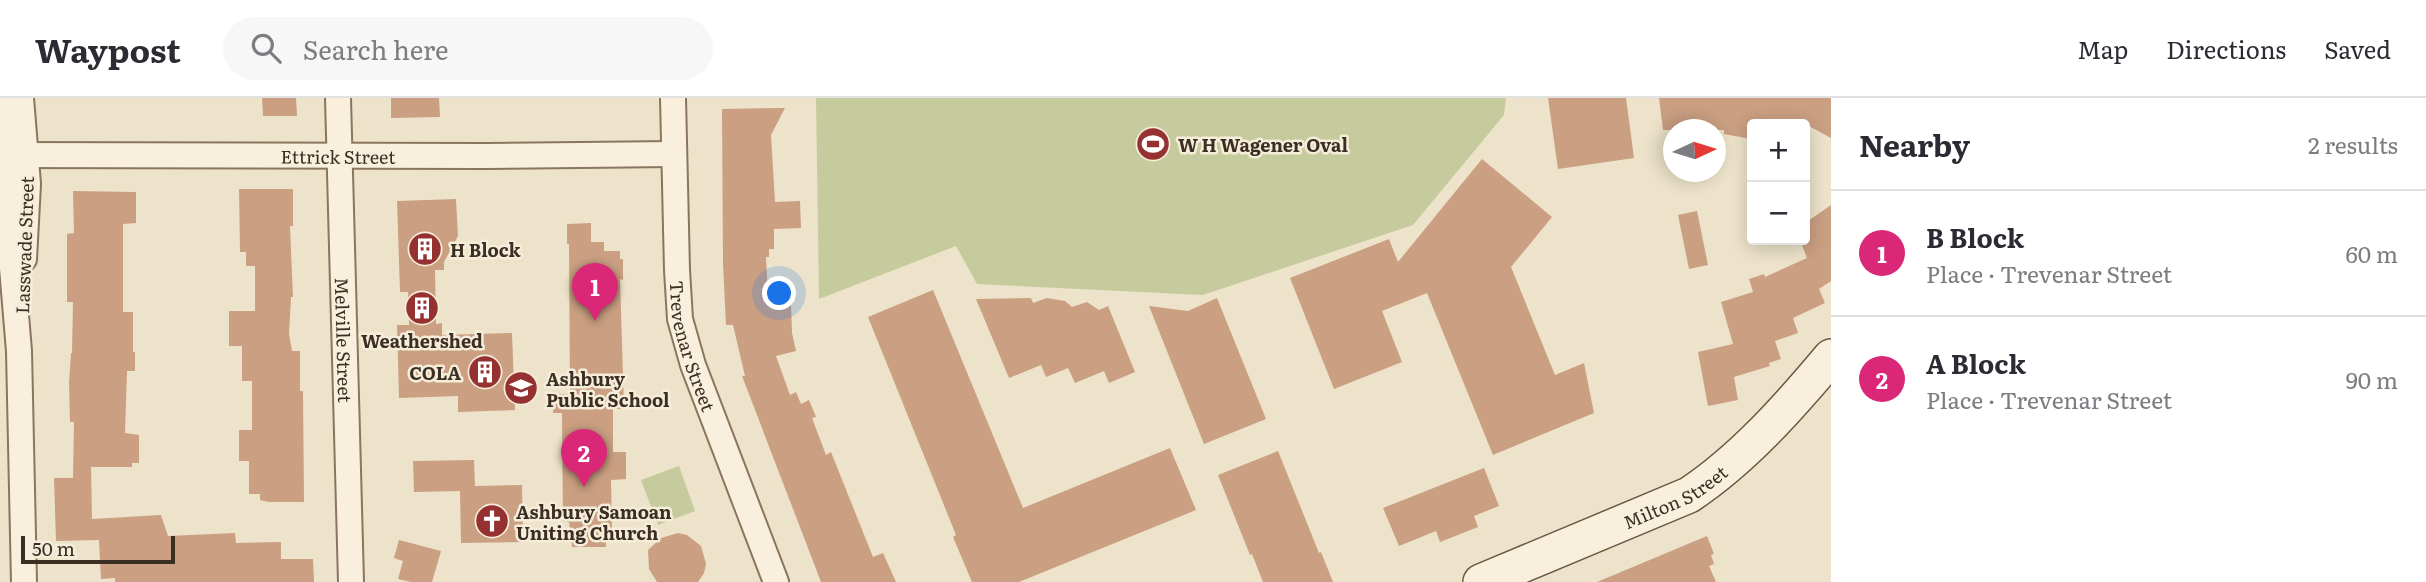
<!DOCTYPE html>
<html lang="en">
<head>
<meta charset="utf-8">
<style>
  body { margin:0; font-family:Literata,serif; background:#f7f7f7; color:#2b2b33 }
  .controls { position:absolute; right:21px; top:21px; display:grid; overflow:hidden; border-radius:7px; box-shadow:0 4px 18px #0003 }
  .controls button { width:63px; height:63px; display:grid; place-items:center; padding:0; border:0; border-bottom:2px solid #e1e1e2; background:#fff; color:#2b2b33; font:35px sans-serif }
  .compass { position:absolute; left:1663px; top:21px; width:63px; height:63px; border-radius:50%; background:#fff; box-shadow:0 4px 18px #0003; rotate:86deg }
  .scale { position:absolute; left:21px; bottom:18px; width:154px; box-sizing:border-box; padding-left:7px; border:4px solid #3b2e22; border-top:0; font-size:19px; line-height:24px; white-space:nowrap; color:#3b2e22; -webkit-text-stroke:5px #f5edd9; paint-order:stroke }
  .you { position:absolute; left:780px; top:196px; width:24px; height:24px; margin:-18px; border:5px solid #fff; border-radius:50%; background:#1a73e8; box-shadow:0 0 0 10px #1a73e833 }
  .badge { display:grid; place-items:center; width:46px; height:46px; border-radius:50%; background:#db2777; color:#fff; font-size:23px; font-weight:700 }
  .pin { position:absolute; translate:-50% -58px; filter:drop-shadow(0 2px 4px #0008) }
  .pin::after { content:''; position:absolute; top:37px; width:24px; height:21px; background:inherit; clip-path:polygon(0 0,100% 0,50% 100%) }
  .list { margin:0; padding:0; list-style:none }
  h2 { display:flex; justify-content:space-between; align-items:center; height:91px; margin:0; padding:0 28px; font-size:30px }
  h2 small { font-size:23px; font-weight:400; color:#7c7c81 }
  .list li { display:grid; grid-template-columns:46px 1fr auto; gap:21px; align-items:center; box-sizing:border-box; height:126px; padding:0 28px; border-top:2px solid #e1e1e2 }
  .list b { display:block; font-size:26px; white-space:nowrap }
  .list p { margin:0; font-size:23px; white-space:nowrap; color:#7c7c81 }
  .list em { font-size:23px; font-style:normal; color:#7c7c81 }
  .icon { flex:none; width:38px; height:38px; fill:none; stroke:currentColor; stroke-width:2; stroke-linecap:round; stroke-linejoin:round }
  .map { position:relative; flex:none; width:1831px; height:484px; overflow:hidden }
  header { display:flex; align-items:center; gap:42px; box-sizing:border-box; height:98px; padding:0 35px; background:#fff; border-bottom:2px solid #e1e1e2 }
  header strong { font-size:33px }
  nav { display:flex; gap:38px; margin-inline-start:auto; font-size:24px }
  .search { width:490px; height:63px; background:#f7f7f7; display:flex; align-items:center; gap:18px; box-sizing:border-box; padding:0 24px; border-radius:38px; color:#7c7c81; font-size:26px }
  main { display:flex }
  aside { flex:1; background:#fff }
  .map>svg:first-child { display:block }
</style>
</head>
<body>
<header>
<strong>Waypost</strong>
<div class="search"><svg class="icon" aria-label="search" viewBox="0 0 24 24"><circle cx="10" cy="10" r="6"/><path d="M15 15l6 6"/></svg>Search here</div>
<nav><a>Map</a><a>Directions</a><a>Saved</a></nav>
</header>
<main>
<div class="map">
<svg width="1831" height="484" viewBox="0 0 1831 484">
  <rect width="100%" height="100%" fill="#ede3ca"/>
  <g fill="#c6cb9e">
    <polygon points="816,0 1506,0 1504,17 1413,127 1203,197 977,186 956,148 819,201"/>
    <polygon points="679,368 695,413 658,427 641,382"/>
  </g>
  <g fill="#ca9f82">
    <polygon points="262,0 296,0 297,18 263,18"/>
    <polygon points="391,0 439,0 440,19 391,20"/>
    <polygon points="1548,0 1626,0 1634,60 1558,71"/>
    <polygon points="1659,0 1831,0 1831,40 1805,26 1752,26 1751,41 1724,36 1724,32 1663,32"/>
    <polygon points="785,10 771,37 775,104 800,103 801,130 774,131 774,151 769,151 769,159 766,159 768,200 783,200 784,207 791,206 792,235 796,253 776,258 790,297 796,294 801,306 809,302 816,319 812,320 826,357 831,354 873,459 883,455 896,484 821,484 742,278 745,278 733,227 726,227 723,166 722,11"/>
    <polygon points="1482,61 1552,119 1511,169 1555,277 1584,265 1594,315 1493,357 1427,195 1382,213 1402,264 1334,291 1290,180 1389,141 1398,164"/>
    <polygon points="239,91 293,91 293,128 290,128 293,199 291,199 289,236 292,253 300,253 300,293 303,293 304,404 269,404 260,402 260,396 249,396 249,363 239,363 239,332 252,332 252,283 242,283 242,248 229,248 229,213 255,213 255,168 246,168 246,154 240,154"/>
    <polygon points="73,93 136,94 136,125 123,126 123,214 133,214 133,254 135,254 135,273 127,273 125,335 139,337 139,365 132,365 132,369 91,369 92,421 161,417 168,438 235,435 236,445 281,444 281,461 313,461 314,484 115,484 115,480 101,481 99,442 56,443 54,380 73,380 74,324 70,324 69,285 71,255 72,255 73,204 67,204 67,136 74,135"/>
    <polygon points="456,101 458,138 444,164 444,172 435,172 436,226 442,225 442,237 512,235 515,312 458,314 458,298 399,300 397,227 409,227 408,194 400,194 397,103"/>
    <polygon points="1831,107 1831,183 1819,191 1825,205 1793,220 1798,235 1775,243 1781,261 1769,265 1770,268 1734,279 1738,302 1708,308 1698,254 1733,246 1721,204 1753,194 1749,181 1764,176 1765,179 1807,160 1800,142 1805,142 1805,125"/>
    <polygon points="1697,113 1708,167 1689,171 1678,117"/>
    <polygon points="591,125 591,144 604,144 604,153 620,153 620,161 623,161 623,182 620,181 624,311 613,311 613,354 626,354 626,381 611,382 612,431 606,427 606,449 572,449 569,424 563,423 562,315 553,315 553,296 570,296 569,146 567,146 567,126"/>
    <polygon points="933,192 1023,410 1170,350 1196,412 1019,484 972,484 953,439 956,437 868,219"/>
    <polygon points="1031,200 1033,205 1047,200 1065,203 1072,209 1087,204 1099,212 1108,208 1135,274 1109,285 1104,273 1075,285 1068,270 1046,279 1041,267 1009,280 976,201"/>
    <polygon points="1217,200 1266,321 1204,346 1149,208 1188,213"/>
    <polygon points="1278,353 1319,455 1321,454 1333,484 1263,484 1252,456 1250,457 1218,377"/>
    <polygon points="474,362 475,388 522,387 523,444 461,445 460,393 414,394 413,363"/>
    <polygon points="1484,370 1499,408 1474,418 1478,429 1440,444 1436,433 1399,448 1383,410"/>
    <polygon points="678,435 687,437 701,448 706,466 704,475 698,484 657,484 649,471 648,452 661,440"/>
    <polygon points="1707,438 1714,456 1711,457 1714,466 1709,468 1716,484 1597,484"/>
    <polygon points="399,442 441,453 432,484 411,484 398,481 403,463 394,460"/>
  </g>
  <g fill="none" stroke-linecap="round" stroke-linejoin="round">
    <g stroke="#8a755f" stroke-width="28">
      <g id="minor">
        <polyline points="6,0 5,86 19,253 24,484"/>
        <polyline points="21,0 28,86 24,161"/>
        <path id="s1" d="M338 0 351 484"/>
        <path id="s2" d="M673 0 677 172 680 221 693 267 776 484"/>
        <path id="s3" d="M0 57 487 58 674 56"/>
      </g>
    </g>
    <g stroke="#6c5742" stroke-width="38">
      <g id="secondary">
        <path id="s4" d="M1481 484 1689 397C1743 361 1789 309 1831 259"/>
      </g>
    </g>
    <use href="#minor" stroke="#f8f0dd" stroke-width="24"/>
    <use href="#secondary" stroke="#f8f0dd" stroke-width="35"/>
  </g>
  <defs>
    <g id="stadium-disc" transform="scale(1.75)"><circle r="9.5" fill="#963132" stroke="#f5edd9"/><path d="M0-5a6.5 5 0 1 0 0 10a6.5 5 0 1 0 0-10ZM-3.5-1.8h7v3.6h-7Z" fill="#fff"/></g>
    <g id="building-disc" transform="scale(1.75)"><circle r="9.5" fill="#963132" stroke="#f5edd9"/><path d="M-4-6H4V6H1V3H-1V6H-4ZM-2.5-4.3h1.7v1.8h-1.7ZM.8-4.3h1.7v1.8H.8ZM-2.5-1h1.7V.8h-1.7ZM.8-1h1.7V.8H.8Z" fill="#fff"/></g>
    <g id="school-disc" transform="scale(1.75)"><circle r="9.5" fill="#963132" stroke="#f5edd9"/><path d="M0-5L7-2L0 1L-7-2ZM-4 1L0 2.5L4 1V4Q0 6-4 4Z" fill="#fff"/></g>
    <g id="church-disc" transform="scale(1.75)"><circle r="9.5" fill="#963132" stroke="#f5edd9"/><path d="M-1.2-6h2.4v3.5h3.3v2.4h-3.3V6h-2.4V-.1h-3.3v-2.4h3.3Z" fill="#fff"/></g>
  </defs>
  <g fill-rule="evenodd">
    <use href="#stadium-disc" x="1153" y="46"/>
    <use href="#building-disc" x="425" y="151"/>
    <use href="#building-disc" x="422" y="210"/>
    <use href="#building-disc" x="485" y="274"/>
    <use href="#school-disc" x="521" y="290"/>
    <use href="#church-disc" x="492" y="423"/>
  </g>
  <g text-anchor="middle" dominant-baseline="central" stroke-width="5" stroke-linejoin="round" paint-order="stroke">
    <g font-size="18" font-weight="bold" fill="#3b2e22" stroke="#f5edd9" text-anchor="start">
      <text x="1178" y="46">W H Wagener Oval</text>
      <text x="450" y="151">H Block</text>
      <text x="422" y="242" text-anchor="middle">Weathershed</text>
      <text x="461" y="274" text-anchor="end">COLA</text>
      <text x="546" y="280">Ashbury<tspan x="546" dy="21">Public School</tspan></text>
      <text x="516" y="413">Ashbury Samoan<tspan x="516" dy="21">Uniting Church</tspan></text>
    </g>
    <g font-size="18" fill="#3b2e22" stroke="#f5edd9">
      <text stroke="none"><textPath href="#s3" startOffset="338">Ettrick Street</textPath></text>
      <text transform="translate(24 147) rotate(-88)">Lasswade Street</text>
      <text stroke="none"><textPath href="#s1" startOffset="242">Melville Street</textPath></text>
      <text stroke="none"><textPath href="#s2" startOffset="250">Trevenar Street</textPath></text>
      <text stroke="none"><textPath href="#s4" startOffset="212">Milton Street</textPath></text>
    </g>
  </g>
</svg>
<div class="controls">
<button>+</button>
<button>−</button>
</div>
<svg class="compass" viewBox="-18 -18 36 36"><path d="M0-13l5 13h-10z" fill="#e53935"/><path d="M0 13l5-13h-10z" fill="#7c7c81"/></svg>
<div class="scale">50 m</div>
<div class="you"></div>
<div class="pin badge" style="left:595px;top:223px">1</div>
<div class="pin badge" style="left:584px;top:389px">2</div>
</div>
<aside>
<h2>Nearby<small>2 results</small></h2>
<ul class="list">
<li><span class="badge">1</span><div><b>B Block</b><p>Place · Trevenar Street</p></div><em>60 m</em></li>
<li><span class="badge">2</span><div><b>A Block</b><p>Place · Trevenar Street</p></div><em>90 m</em></li>
</ul>
</aside>
</main>
</body>
</html>
